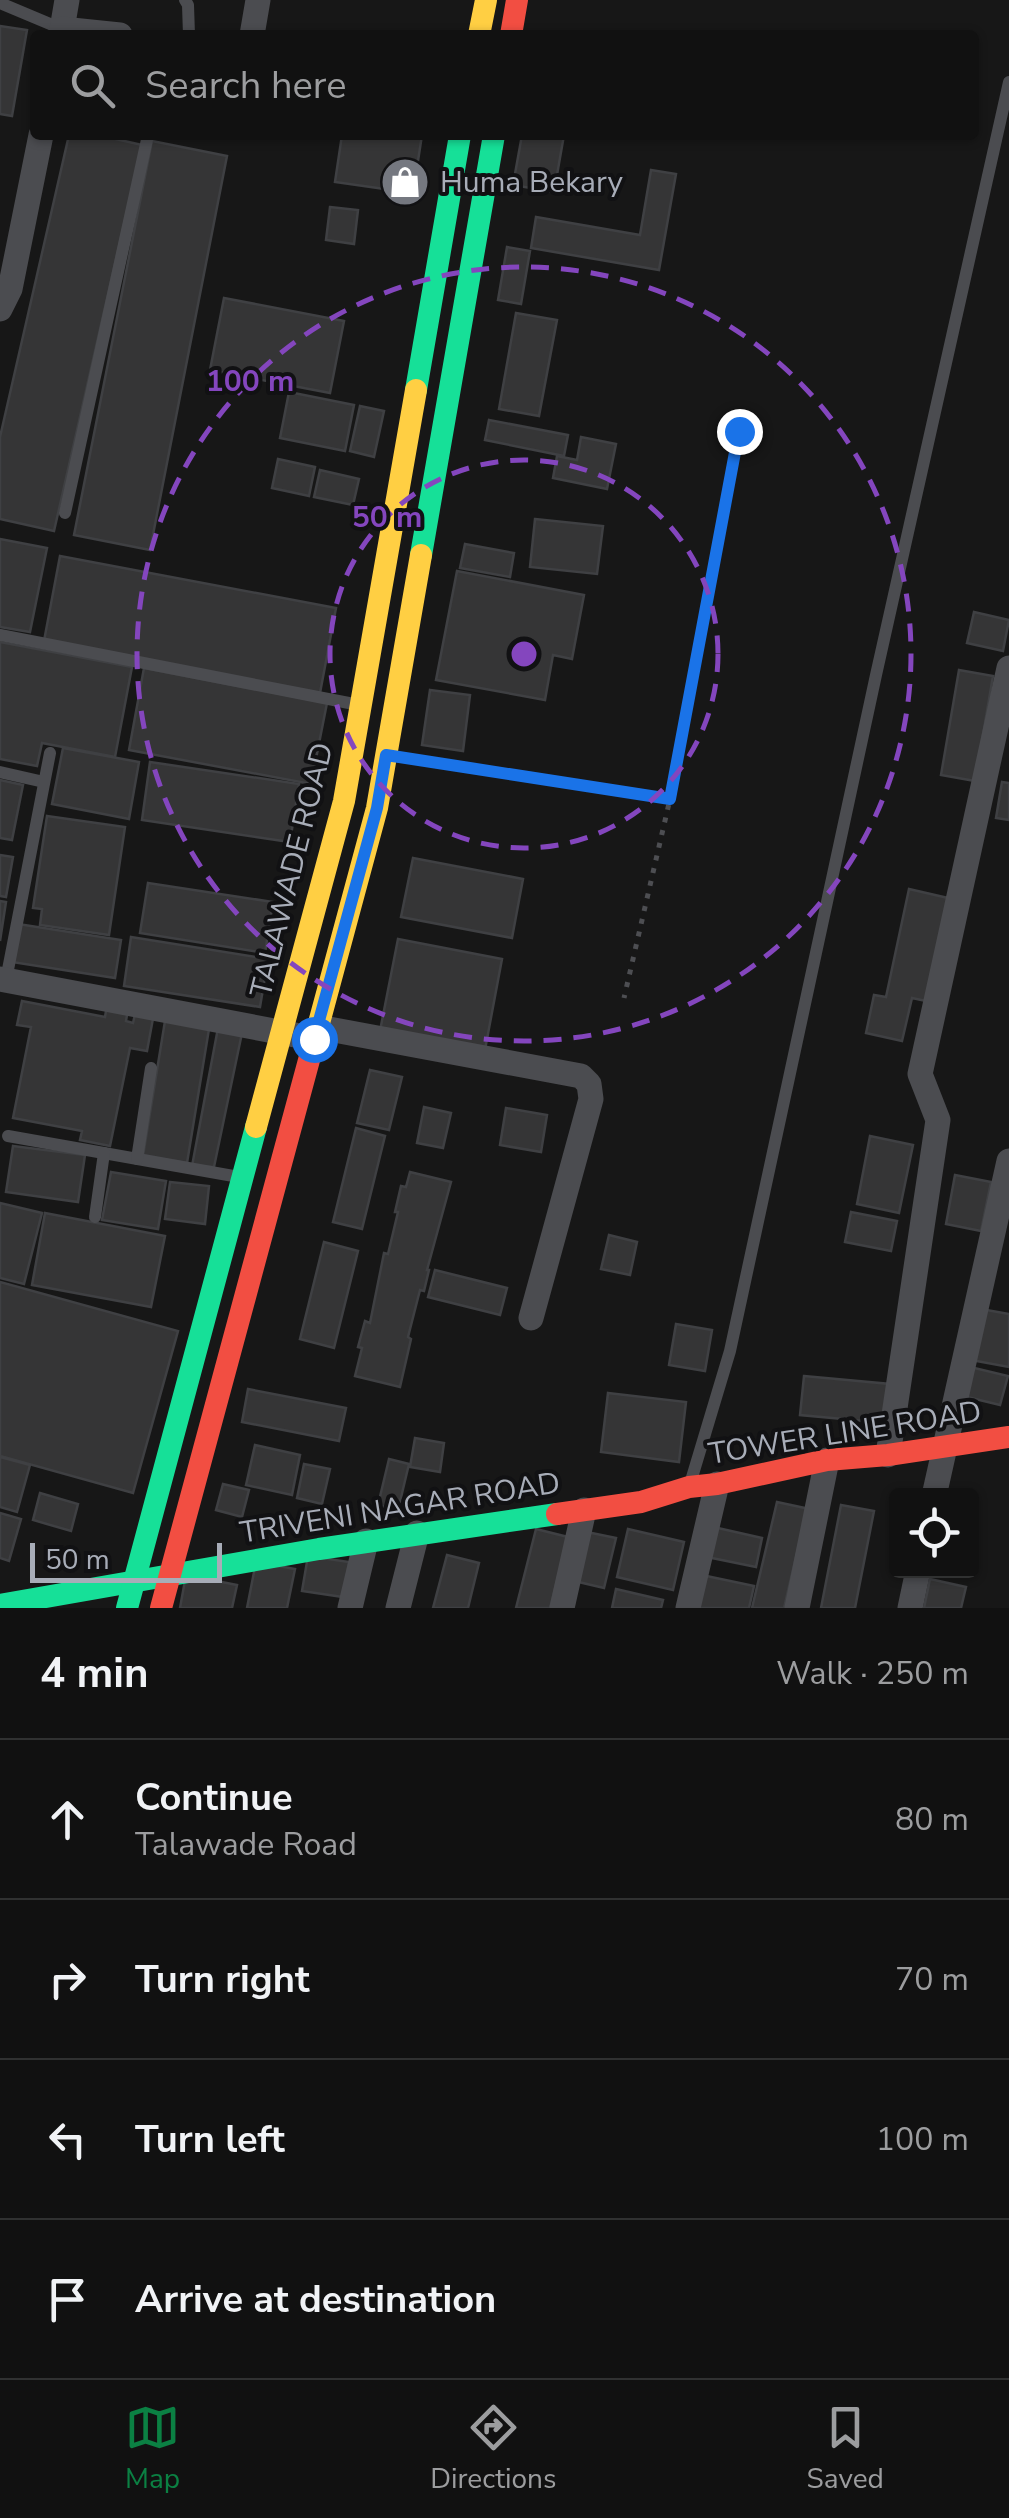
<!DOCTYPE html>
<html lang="en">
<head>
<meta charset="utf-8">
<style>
  body { margin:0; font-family:"Nunito Sans",sans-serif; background:#1a1a1a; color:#f1f3f6 }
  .controls { position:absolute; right:30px; bottom:30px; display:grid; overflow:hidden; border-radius:10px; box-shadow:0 2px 8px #0004 }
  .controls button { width:90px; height:90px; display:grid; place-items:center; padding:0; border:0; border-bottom:2px solid #303131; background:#111; color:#f1f3f6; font:50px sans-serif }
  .scale { position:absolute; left:30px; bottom:25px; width:192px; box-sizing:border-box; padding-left:10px; border:5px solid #a8adb8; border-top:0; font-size:28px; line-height:35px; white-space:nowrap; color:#a8adb8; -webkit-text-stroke:8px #111113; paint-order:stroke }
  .stop { position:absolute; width:30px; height:30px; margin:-22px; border:8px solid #1a73e8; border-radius:50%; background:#fff }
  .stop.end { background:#1a73e8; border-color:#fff; box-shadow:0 2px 10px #0008 }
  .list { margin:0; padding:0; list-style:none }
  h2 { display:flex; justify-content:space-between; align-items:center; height:130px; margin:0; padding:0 40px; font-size:42px }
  h2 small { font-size:32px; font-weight:400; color:#9c9d9f }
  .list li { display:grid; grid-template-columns:65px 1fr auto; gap:30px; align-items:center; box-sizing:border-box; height:160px; padding:0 40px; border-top:2px solid #303131 }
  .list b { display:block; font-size:38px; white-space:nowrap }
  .list p { margin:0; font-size:32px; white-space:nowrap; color:#9c9d9f }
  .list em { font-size:32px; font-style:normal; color:#9c9d9f }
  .icon { flex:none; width:55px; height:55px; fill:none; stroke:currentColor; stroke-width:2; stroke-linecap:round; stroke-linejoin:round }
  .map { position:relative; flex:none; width:1009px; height:1608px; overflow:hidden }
  .search { position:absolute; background:#111; box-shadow:0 2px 8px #0004; left:30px; right:30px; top:30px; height:110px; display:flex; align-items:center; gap:25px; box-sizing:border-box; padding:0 35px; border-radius:10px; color:#9c9d9f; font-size:38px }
  .sheet { height:770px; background:#111 }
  nav { display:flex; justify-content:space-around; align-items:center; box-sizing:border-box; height:140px; border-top:2px solid #303131; background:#111; font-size:28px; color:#9c9d9f }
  nav a { display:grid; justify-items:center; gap:5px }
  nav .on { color:#0b8043 }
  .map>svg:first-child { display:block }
</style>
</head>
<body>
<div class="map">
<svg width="1009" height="1608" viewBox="0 0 1009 1608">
  <rect width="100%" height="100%" fill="#171717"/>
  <g fill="#353536" stroke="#3f4043" stroke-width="2.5">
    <polygon points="0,26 27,30 12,116 0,114"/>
    <polygon points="69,135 98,135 142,145 54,531 0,519 0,437"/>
    <polygon points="342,135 422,135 413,193 335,182"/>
    <polygon points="522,135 564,135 554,192 513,185"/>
    <polygon points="152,141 227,156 150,550 74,535"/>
    <polygon points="651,170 676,174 659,270 531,248 536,217 640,235"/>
    <polygon points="330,207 358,210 354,244 326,240"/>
    <polygon points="507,247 530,251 521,304 498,300"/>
    <polygon points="224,298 344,321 330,393 210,370"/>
    <polygon points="516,313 557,320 539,416 499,409"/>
    <polygon points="289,392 354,405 345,451 280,438"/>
    <polygon points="360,406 384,411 374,457 350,451"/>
    <polygon points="489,420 568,435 564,456 485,440"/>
    <polygon points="581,437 616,444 607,489 553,478 557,456 577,460"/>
    <polygon points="278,459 315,467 309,496 272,488"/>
    <polygon points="320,470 359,479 353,505 314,497"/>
    <polygon points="535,519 603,526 597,574 530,567"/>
    <polygon points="0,539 47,548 30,632 0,627"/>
    <polygon points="465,544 514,553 510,577 460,568"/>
    <polygon points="60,556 336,608 320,693 44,641"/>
    <polygon points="457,571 584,595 572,659 553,655 545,700 436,680"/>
    <polygon points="974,612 1009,620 1003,651 967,643"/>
    <polygon points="0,642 132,667 115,757 42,743 37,766 0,759"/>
    <polygon points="144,668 327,703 311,784 129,750"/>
    <polygon points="959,670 993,676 975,781 941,775"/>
    <polygon points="430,690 470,695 463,751 422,745"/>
    <polygon points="63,748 139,762 129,819 52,804"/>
    <polygon points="150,762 299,784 290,842 142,820"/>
    <polygon points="0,780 23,785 12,840 0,838"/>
    <polygon points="1002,782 1009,783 1009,820 996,818"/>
    <polygon points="47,816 125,827 109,935 40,925 42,909 33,908"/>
    <polygon points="0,855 13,857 6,897 0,896"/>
    <polygon points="413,858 523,879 512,938 401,917"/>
    <polygon points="148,883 273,902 265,953 140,933"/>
    <polygon points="909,889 948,898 926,1001 912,998 902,1041 866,1033 874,995 886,997"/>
    <polygon points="0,901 6,902 0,941"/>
    <polygon points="18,924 121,940 115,978 12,962"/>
    <polygon points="131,937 268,959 260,1007 124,986"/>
    <polygon points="398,939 502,959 484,1055 379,1036"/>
    <polygon points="22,1001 105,1017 107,1005 128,1009 126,1021 133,1023 136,1010 154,1013 147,1051 130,1048 110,1146 80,1140 82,1131 13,1118 31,1027 17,1025"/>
    <polygon points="165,1021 209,1029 187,1163 143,1156"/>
    <polygon points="218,1028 242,1033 214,1167 192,1166"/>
    <polygon points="370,1070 402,1077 389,1130 357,1123"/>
    <polygon points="424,1107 451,1113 443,1148 417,1143"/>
    <polygon points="506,1108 547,1115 541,1152 500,1145"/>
    <polygon points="356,1128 385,1136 362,1229 333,1222"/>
    <polygon points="870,1136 913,1145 899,1213 857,1204"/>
    <polygon points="13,1146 85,1155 78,1202 6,1192"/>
    <polygon points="111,1172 166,1181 158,1229 102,1220"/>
    <polygon points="410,1172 451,1182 427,1270 429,1270 424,1291 420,1290 408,1337 411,1339 400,1387 355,1376 362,1348 358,1347 365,1321 370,1323 384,1253 388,1254 398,1212 395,1212 401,1186 406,1187"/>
    <polygon points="955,1175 991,1182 981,1231 946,1224"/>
    <polygon points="170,1182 209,1186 205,1224 165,1219"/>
    <polygon points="0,1203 42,1213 24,1284 0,1278"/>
    <polygon points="851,1212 897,1221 891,1251 845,1242"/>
    <polygon points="45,1213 165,1236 151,1307 32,1285"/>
    <polygon points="609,1235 637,1242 630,1275 601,1269"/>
    <polygon points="324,1242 358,1251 334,1348 300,1339"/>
    <polygon points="435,1270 507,1288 500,1315 428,1297"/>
    <polygon points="0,1282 178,1331 133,1493 0,1456"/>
    <polygon points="981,1309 1009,1314 1009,1367 971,1360"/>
    <polygon points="676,1324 712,1330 705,1371 669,1365"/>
    <polygon points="966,1366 1008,1376 1000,1405 959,1395"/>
    <polygon points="804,1376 890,1384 886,1423 800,1415"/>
    <polygon points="248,1389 346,1408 339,1441 242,1422"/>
    <polygon points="608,1393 686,1402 679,1462 601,1452"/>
    <polygon points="415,1438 444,1443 440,1472 410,1467"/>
    <polygon points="255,1445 300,1455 292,1495 246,1485"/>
    <polygon points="0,1457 30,1465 17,1512 0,1507"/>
    <polygon points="389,1459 409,1464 398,1510 378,1505"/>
    <polygon points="304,1464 330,1469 322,1504 297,1498"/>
    <polygon points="223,1484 249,1490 242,1517 216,1510"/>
    <polygon points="40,1493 78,1504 71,1531 33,1520"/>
    <polygon points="777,1502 814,1510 799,1544 784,1608 752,1608"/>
    <polygon points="841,1505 874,1511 855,1608 821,1608"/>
    <polygon points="0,1513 21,1519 9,1561 0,1558"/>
    <polygon points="709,1526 762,1538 756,1567 702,1556"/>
    <polygon points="536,1529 568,1537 550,1608 516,1608"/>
    <polygon points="628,1529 684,1542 673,1590 617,1577"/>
    <polygon points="582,1531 616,1538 604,1588 570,1580"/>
    <polygon points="447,1555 479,1563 468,1608 433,1608"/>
    <polygon points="308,1556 349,1562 343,1597 302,1591"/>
    <polygon points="256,1562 295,1569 287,1608 247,1608"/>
    <polygon points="697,1574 754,1586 749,1608 689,1608"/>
    <polygon points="186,1575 237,1585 232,1608 180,1608"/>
    <polygon points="930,1579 966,1587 961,1608 924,1608"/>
    <polygon points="616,1589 663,1600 661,1608 612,1608"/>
  </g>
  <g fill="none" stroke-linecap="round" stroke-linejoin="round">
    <g stroke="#4d4e52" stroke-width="5" stroke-dasharray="5 8" stroke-linecap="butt">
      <polyline points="419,760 670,799 624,998"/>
      <polyline points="670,799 739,431"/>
    </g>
    <g stroke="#4b4c50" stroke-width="12">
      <polyline points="185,0 188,5 189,35"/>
      <polyline points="0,3 62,29"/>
      <polyline points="65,513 148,135"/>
      <polyline points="0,635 354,704"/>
      <polyline points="0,772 44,782"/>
      <polyline points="6,980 50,753"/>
      <polyline points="8,1136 239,1177"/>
      <polyline points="137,1159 151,1068"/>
      <polyline points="95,1217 104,1153"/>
      <polyline points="690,1484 730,1351 876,675 1009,82"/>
    </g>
    <g stroke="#4b4c50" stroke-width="25">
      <polyline points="62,29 67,0"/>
      <polyline points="60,35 62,29 120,35"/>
      <polyline points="252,35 258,0"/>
      <polyline points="0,309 10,289 41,135"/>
      <polyline points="0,979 295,1035"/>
      <polyline points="318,1027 581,1076 589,1084 591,1099 531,1318"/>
      <polyline points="888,1455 938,1120 920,1074 1009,668"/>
      <polyline points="934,1496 1009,1161"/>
      <polyline points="350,1608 366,1541"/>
      <polyline points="398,1608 417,1533"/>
      <polyline points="562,1608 584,1510"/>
      <polyline points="688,1608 717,1484"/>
      <polyline points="797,1608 827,1460"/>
      <polyline points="910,1608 918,1570"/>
    </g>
    <g stroke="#16e098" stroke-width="22">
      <polyline points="416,390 460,135"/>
      <polyline points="421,555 494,135"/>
      <polyline points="0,1605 319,1549 557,1514"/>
      <polyline points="127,1608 256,1127"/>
    </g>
    <g stroke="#ffcf43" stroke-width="22">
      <polyline points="479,35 486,0"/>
      <polyline points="312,1049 377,808 421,555"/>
      <polyline points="256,1127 344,801 416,390"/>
    </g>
    <g stroke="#f24e42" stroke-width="22">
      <polyline points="511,35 517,0"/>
      <polyline points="557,1514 641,1502 689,1487 717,1484 827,1460 888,1455 1009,1437"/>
      <polyline points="161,1608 312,1049"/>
    </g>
  </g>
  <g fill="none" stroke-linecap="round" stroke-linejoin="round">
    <polyline stroke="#1a73e8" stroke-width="12" points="314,1039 377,808 386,755 670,799 739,431"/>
  </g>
  <g fill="none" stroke="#8446be" stroke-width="5" stroke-dasharray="18 12">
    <circle cx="524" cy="654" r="194"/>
    <circle cx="524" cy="654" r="387"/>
  </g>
  <defs>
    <g id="shop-disc" transform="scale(2.5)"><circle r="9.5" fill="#757880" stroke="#111113"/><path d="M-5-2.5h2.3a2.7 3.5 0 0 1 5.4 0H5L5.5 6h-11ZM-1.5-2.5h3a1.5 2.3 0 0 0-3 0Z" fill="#fff"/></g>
  </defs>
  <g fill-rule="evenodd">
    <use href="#shop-disc" x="405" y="182"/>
  </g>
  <g text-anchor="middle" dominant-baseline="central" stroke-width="8" stroke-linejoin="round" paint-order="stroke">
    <g font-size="30" fill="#a8adb8" stroke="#111113" text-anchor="start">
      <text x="440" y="182">Huma Bekary</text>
    </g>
    <g font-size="30" fill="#a8adb8" stroke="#111113">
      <text transform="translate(292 870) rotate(-76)">TALAWADE ROAD</text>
      <text transform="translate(845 1433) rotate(-9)">TOWER LINE ROAD</text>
      <text transform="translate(400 1508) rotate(-9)">TRIVENI NAGAR ROAD</text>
    </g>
  </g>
  <circle cx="524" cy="654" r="15" fill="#8446be" stroke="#111113" stroke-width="5"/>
  <g font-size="30" text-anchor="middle" font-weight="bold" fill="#8446be" stroke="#111113" stroke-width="8" stroke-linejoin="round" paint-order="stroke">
    <text x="250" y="391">100 m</text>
    <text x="387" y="527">50 m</text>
  </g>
</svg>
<div class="controls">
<button><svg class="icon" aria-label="locate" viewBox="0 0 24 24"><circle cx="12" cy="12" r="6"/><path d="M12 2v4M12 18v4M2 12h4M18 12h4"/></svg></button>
</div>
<div class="scale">50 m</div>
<div class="stop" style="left:314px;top:1039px"></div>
<div class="stop end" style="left:739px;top:431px"></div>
<div class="search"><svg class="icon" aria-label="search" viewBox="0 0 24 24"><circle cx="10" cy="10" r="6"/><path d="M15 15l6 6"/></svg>Search here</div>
</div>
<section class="sheet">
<h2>4 min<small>Walk · 250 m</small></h2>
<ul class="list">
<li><svg class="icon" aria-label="ahead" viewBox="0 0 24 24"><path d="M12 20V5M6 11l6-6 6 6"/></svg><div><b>Continue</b><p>Talawade Road</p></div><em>80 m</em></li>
<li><svg class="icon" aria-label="right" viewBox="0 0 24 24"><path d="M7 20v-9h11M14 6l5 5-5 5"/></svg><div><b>Turn right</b></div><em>70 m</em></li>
<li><svg class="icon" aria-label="left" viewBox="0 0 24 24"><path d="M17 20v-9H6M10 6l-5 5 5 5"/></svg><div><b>Turn left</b></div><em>100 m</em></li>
<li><svg class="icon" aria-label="arrive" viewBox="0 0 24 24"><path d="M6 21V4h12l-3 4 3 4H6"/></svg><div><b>Arrive at destination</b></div></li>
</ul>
</section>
<nav>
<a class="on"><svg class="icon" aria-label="map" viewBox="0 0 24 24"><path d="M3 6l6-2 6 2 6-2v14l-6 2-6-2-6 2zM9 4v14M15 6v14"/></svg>Map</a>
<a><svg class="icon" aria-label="directions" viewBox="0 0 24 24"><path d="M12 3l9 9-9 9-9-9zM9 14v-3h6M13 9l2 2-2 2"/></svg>Directions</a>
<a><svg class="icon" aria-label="saved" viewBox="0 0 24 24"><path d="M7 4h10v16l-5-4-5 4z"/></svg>Saved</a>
</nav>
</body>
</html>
